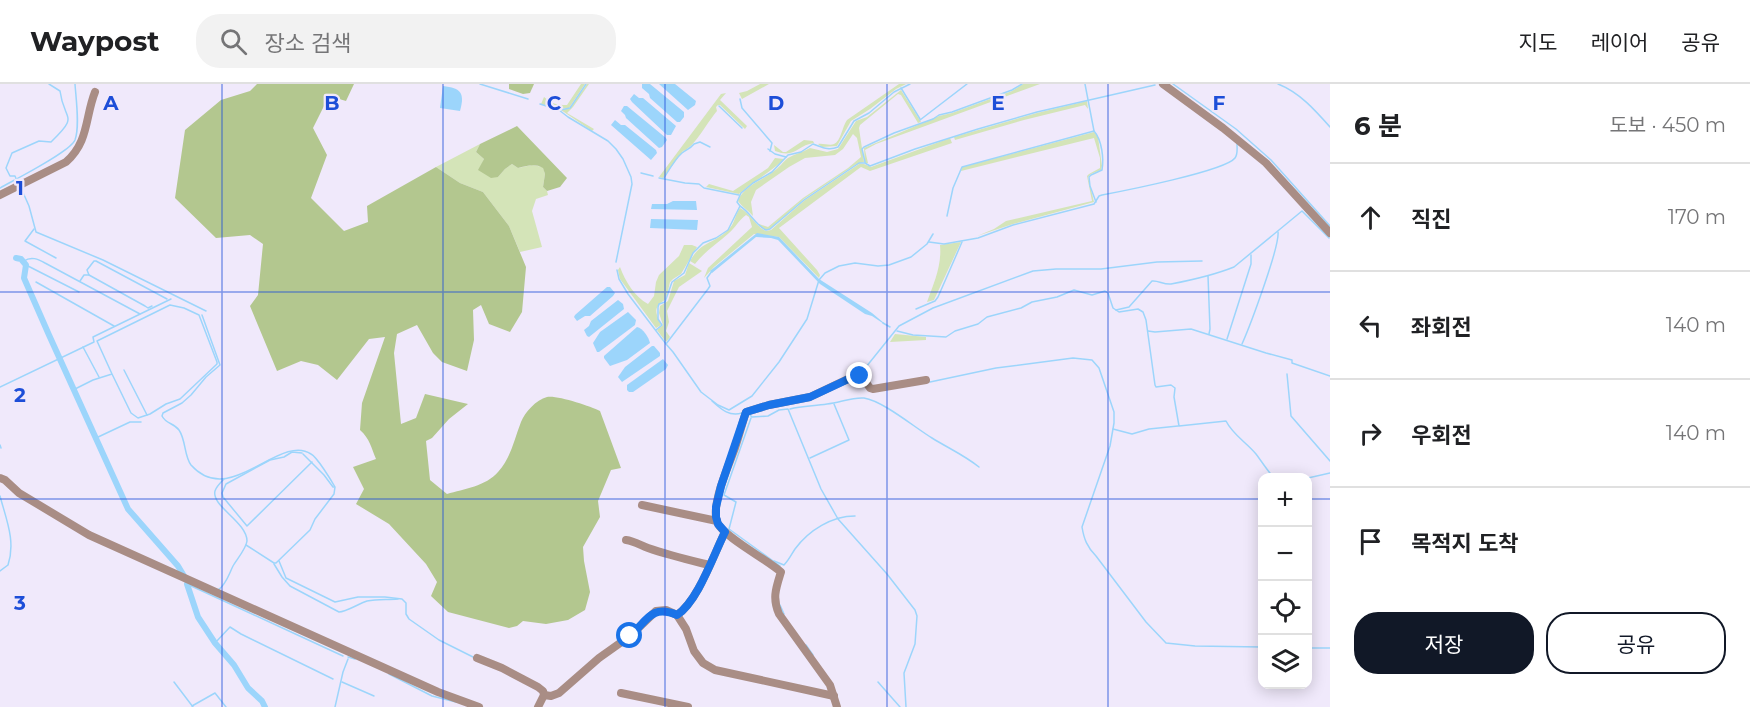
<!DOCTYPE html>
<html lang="ko">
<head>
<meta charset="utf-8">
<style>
  body { margin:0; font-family:Montserrat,"Noto Sans KR",sans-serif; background:#f2f2f2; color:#202124 }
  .controls { position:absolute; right:18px; bottom:18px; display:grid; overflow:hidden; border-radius:12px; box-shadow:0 3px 15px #0003 }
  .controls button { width:54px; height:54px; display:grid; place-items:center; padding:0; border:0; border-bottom:2px solid #e0e0e0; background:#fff; color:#202124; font:30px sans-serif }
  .stop { position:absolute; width:18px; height:18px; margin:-14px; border:4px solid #1a73e8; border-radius:50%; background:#fff }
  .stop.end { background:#1a73e8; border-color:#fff; box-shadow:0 2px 6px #0008 }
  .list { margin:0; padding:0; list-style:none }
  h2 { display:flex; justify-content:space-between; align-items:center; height:78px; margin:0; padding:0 24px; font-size:26px }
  h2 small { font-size:20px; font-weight:400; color:#757577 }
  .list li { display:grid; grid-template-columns:39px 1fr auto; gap:18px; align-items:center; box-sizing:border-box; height:108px; padding:0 24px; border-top:2px solid #e0e0e0 }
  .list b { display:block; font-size:22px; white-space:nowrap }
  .list em { font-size:20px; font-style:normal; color:#757577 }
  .actions { display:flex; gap:12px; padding:18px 24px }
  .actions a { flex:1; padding:14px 0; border:2px solid #111827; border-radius:24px; text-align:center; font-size:21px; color:#111827 }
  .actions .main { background:#111827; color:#fff }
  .icon { flex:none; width:33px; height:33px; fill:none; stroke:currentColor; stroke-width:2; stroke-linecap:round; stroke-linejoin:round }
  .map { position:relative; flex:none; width:1330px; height:623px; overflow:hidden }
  header { display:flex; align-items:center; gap:36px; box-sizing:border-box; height:84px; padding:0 30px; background:#fff; border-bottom:2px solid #e0e0e0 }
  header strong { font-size:28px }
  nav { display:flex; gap:33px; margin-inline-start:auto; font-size:21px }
  .search { width:420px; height:54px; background:#f2f2f2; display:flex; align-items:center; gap:15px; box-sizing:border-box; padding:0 21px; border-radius:24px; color:#757577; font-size:22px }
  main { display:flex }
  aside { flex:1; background:#fff }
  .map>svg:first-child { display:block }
</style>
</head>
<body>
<header>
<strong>Waypost</strong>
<div class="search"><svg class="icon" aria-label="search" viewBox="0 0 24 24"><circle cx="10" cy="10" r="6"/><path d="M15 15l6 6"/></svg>장소 검색</div>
<nav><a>지도</a><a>레이어</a><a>공유</a></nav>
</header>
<main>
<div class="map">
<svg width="1330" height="623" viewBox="0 0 1330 623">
  <rect width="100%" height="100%" fill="#f0e9fb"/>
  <g fill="#d4e4b8">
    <path d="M581 0H585L569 24 556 25 541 20 544 13C552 20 557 21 567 21Z"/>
    <polygon points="587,0 589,0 573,23 567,29 594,45 592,47 561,26 570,24"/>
    <polygon points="760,0 769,0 742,15 739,9 747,7"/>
    <path d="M899 0H906L896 5 870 25 851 37 837 62 822 63 818 60C823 59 830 62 834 60 841 57 842 43 847 36Z"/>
    <polygon points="1023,0 1040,0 876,60 865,66 868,79 865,79 864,64 939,32 952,29 1012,7"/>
    <path d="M901 6 921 38 918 39 901 11 898 10 860 41 859 44 864 78 855 81 804 115 770 145 766 146 759 142V140L768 143 803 114 848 84 861 73 857 54 853 50 843 65 835 71 805 74 789 83 756 106 751 118 753 132C748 126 742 123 738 117 744 101 762 97 774 87 779 84 783 78 788 74 795 70 803 68 810 64L827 68 838 65 856 37 867 33Z"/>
    <path d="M726 9 720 16 747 42 745 45 720 21H718L716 23 717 27C708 37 694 64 683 67L663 94 659 93 721 10Z"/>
    <polygon points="1087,17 1088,25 1085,21 1024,36 955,56 954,53 1037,29"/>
    <polygon points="1094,48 1098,53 1102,82 1101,86 1091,90 1088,93 1094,118 1013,140 977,152 994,145 1006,137 1092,117 1087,92 1089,90 1100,84 1100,74 1094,54 961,87 962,83"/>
    <path d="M950 54 952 59 870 87 861 83 779 144 817 186 820 191 819 194 779 153 754 150 714 183 704 194 708 184 752 143 749 133 746 131C739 136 735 144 729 149 717 160 705 167 695 180L690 177C701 157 714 160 728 146 735 140 735 130 740 124 751 130 755 142 766 147L771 146 805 116 859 80H864L871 83Z"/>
    <path d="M804 56 813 57 814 59C797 61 796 75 775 67L774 61 783 68H786Z"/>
    <polygon points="480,60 476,68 484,75 479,86 498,93 505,85 512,80 518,84 532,81 543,83 545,90 543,103 547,107 548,111 536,115 532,127 542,163 520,168 509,142 483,108 460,99 436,83"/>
    <path d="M775 74 784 75C770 89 753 97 739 110L706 103 709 100 733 107 768 84Z"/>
    <path d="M961 158 934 216 927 218C934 199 942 181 940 161Z"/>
    <path d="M684 161H692L697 163 681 190 673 195 670 198 666 215C653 224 655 227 661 241L656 244 620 195 618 186 620 183C625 197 635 213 648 220L654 212 656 198 659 191 679 172Z"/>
    <polygon points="689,179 702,187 679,203 667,227 669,238 666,247 670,253 666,258 657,246 663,241 659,229 660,222 668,217 674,197 685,191"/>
    <polygon points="895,250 926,253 926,256 890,258"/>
  </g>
  <g fill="#b3c78f">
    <path d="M257 0H354L346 17 329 12 313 44 327 71 311 114 344 147 368 138 367 122 436 83 460 99 483 108 509 142 526 183 522 228 510 248 489 240 481 221 473 226 474 256 467 287 442 278 433 269 417 241 397 250 394 269 401 340 416 334 425 310 468 320 449 335 432 354 426 357 430 396 447 410C464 405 486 402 498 388 511 374 514 356 521 338 525 328 536 316 547 313 557 311 590 322 600 327L621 384 611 386 598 417 600 433 583 463 584 477 590 508 585 526 568 536 546 540 523 537 517 542 509 544 448 528 431 512 437 498 426 480 389 440 356 420 364 405 353 383 376 375C371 363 370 355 360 346L362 319 385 253 369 255 337 296 318 281 301 277 277 287 250 222 258 211 263 160 250 151 216 154 175 114 185 46 221 16 250 7Z"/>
    <polygon points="509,0 534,0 530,9 523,10 509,5"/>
    <path d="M517 42 567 94 560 103 547 107 543 103 545 90 543 84C535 79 526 82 518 84L512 80 505 85 498 93 491 94 478 86 484 75 476 68 480 60Z"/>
  </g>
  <g fill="#9cd5fb">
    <polygon points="642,0 650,0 684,28 684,33 680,38 677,38 650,14 649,10 642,4"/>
    <polygon points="659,0 675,0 696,17 695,21 688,26"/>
    <path d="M443 2C461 4 465 9 460 27L440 24Z"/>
    <polygon points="634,10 639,14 643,14 676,42 671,51 667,51 632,18 630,15"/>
    <polygon points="624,22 627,22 666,54 667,56 662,63 659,64 626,34 625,31 621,27"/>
    <polygon points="615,36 621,41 625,41 656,66 657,69 651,76 611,41"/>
    <polygon points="673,117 696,117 697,126 651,125 652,120 667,120"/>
    <polygon points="651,135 698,136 697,146 650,144"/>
    <polygon points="757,149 779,153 819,195 872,229 884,239 884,240 872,232 865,230 820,200 778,156 771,154 756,153 712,189 710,187"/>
    <polygon points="607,203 610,203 615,209 613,212 590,232 585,232 577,237 574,233 575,231"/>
    <polygon points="618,216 623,220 624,225 589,253 587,252 584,246 589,242 591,237"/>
    <polygon points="628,228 636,236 635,241 599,268 597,268 593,259 600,248"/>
    <path d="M637 243C643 244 649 254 650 259L627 276 610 282 604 274V272Z"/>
    <polygon points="652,262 654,262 660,269 660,272 622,298 618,293 625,283"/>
    <polygon points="663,275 668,281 666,285 633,308 629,308 627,306 627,301"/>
  </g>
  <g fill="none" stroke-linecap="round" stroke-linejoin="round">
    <g stroke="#9cd5fb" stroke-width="1.5">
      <polyline points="480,0 528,15"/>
      <polyline points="1173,0 1236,45 1271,76 1330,142"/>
      <path d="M1278 0C1299 8 1315 26 1330 43"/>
      <polyline points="901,4 920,35"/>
      <polyline points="740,15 742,24 772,59 770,67"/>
      <polyline points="540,20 559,26 568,33 608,57 616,65 623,75 631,93 632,100 616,178"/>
      <polyline points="719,22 742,44"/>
      <polyline points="560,26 570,24 586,0"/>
      <polyline points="920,36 967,0"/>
      <path d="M1094 47C1102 56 1104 75 1102 86L1091 91 1089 93 1090 102 1096 118"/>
      <polyline points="768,65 775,70 786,73"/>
      <polyline points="865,78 862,65 864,63 894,49 933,35 939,31 952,28 1012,6 1022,0"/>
      <polyline points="641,89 653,92"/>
      <polyline points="659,94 685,99 699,100 704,104 739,111"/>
      <path d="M664 94C669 86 675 75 682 69 687 65 690 65 694 60L700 58 710 63"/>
      <path d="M17 97 15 92H10L6 84 12 69 39 57 51 58C80 30 64 38 60 7L49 0"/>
      <path d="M0 104C14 96 70 68 75 56 80 43 76 15 75 0"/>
      <polyline points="21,104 29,122 36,148 103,176 206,227"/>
      <path d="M740 122C751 129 755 141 766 146L770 145 804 116 859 79H865L870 82 915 65 978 45 1037 28 1155 1"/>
      <polyline points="947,132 953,104 962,83 1094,47 1085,0"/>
      <polyline points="34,145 25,157 56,174"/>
      <path d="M929 158 944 160 978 154 1013 141 1094 120 1099 112 1102 111C1123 107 1225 87 1235 74 1238 70 1237 65 1237 60"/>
      <path d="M24 177C31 172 38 175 45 179L140 230"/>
      <polyline points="26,181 79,208"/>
      <polyline points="617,186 619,195 628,210 666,260 673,268 701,308 718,321 729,326 752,312 779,278 807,235 819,196 825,189 839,182 855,179 878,182 889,181 911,173 927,160 933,150"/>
      <polyline points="89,191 145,222 148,224 152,222"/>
      <polyline points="1208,192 1210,245 1209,250"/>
      <polyline points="80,197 84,191 89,191 87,186 94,177 96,177 167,215"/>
      <polyline points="36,198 114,242"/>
      <polyline points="916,225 935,217 938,213 962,158"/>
      <path d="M1116 226 1129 223 1152 197C1158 196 1164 201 1171 200 1192 196 1214 191 1234 183L1302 127 1329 154"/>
      <path d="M202 231 220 281 206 293 191 311 182 319 163 329 162 332C166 340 174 339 179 346 186 356 184 372 191 381 230 425 279 349 311 370 317 373 331 396 335 403L334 410 315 435 310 446 276 479H274L246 461"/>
      <polyline points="883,239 890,243"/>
      <path d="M656 246 662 241 658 235V223L659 220 665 218 672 198 684 189 693 169 703 159 716 154 728 146 740 122 737 118 741 109 753 99 772 88 788 71 801 68 813 60C822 63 828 67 838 63L854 37 869 29 894 8 910 0"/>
      <path d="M897 247 913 251 946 253 955 247 978 240 987 233 1021 224 1032 218 1057 213 1074 206 1092 211 1105 207 1108 209 1113 224 1119 228 1138 225 1143 228 1146 236 1155 301 1156 303 1171 301 1175 304 1174 313 1179 342 1226 337C1233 351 1246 358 1256 370 1262 378 1267 386 1274 394"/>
      <polyline points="1148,247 1155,248 1191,245 1266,269 1292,276 1292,279 1330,292"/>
      <polyline points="1227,255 1251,180 1251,171"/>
      <polyline points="666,260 708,205 710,202 707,194 712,187"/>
      <path d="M1242 260C1250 242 1280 162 1278 148"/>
      <polyline points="83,263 99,293"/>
      <polyline points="124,286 147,331"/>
      <polyline points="1287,290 1291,332 1330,377"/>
      <polyline points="866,292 866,283 899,242 933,224 1033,187 1056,185 1101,185 1157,178 1202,177"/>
      <path d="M930 298 996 284 1073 274 1092 276 1099 284 1114 328V339L1110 362 1082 443C1084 455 1087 463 1096 472L1146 538 1166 559 1195 562 1262 563"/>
      <polyline points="0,303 94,258 93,253 171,215"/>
      <polyline points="73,306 93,296 112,290 97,257 170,221 184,224 199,231 217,278 217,280 180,315 166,320 150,330 138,334 131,329 112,290"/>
      <path d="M712 317C721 325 729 333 742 329"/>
      <path d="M790 325C802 322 815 322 827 320 839 319 852 313 864 314 883 317 914 343 932 354 948 364 964 371 979 383"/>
      <polyline points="749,330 752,333 768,332 779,326 788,325 821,405 838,435 887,490 915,526 917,532 915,560 904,589 906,623"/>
      <polyline points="751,334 724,411 736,418 729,445 780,482"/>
      <polyline points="1113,345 1132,350 1149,345 1178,342"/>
      <polyline points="96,354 130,338 141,338"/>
      <polyline points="0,361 1,364"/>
      <polyline points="302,369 292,368 284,373 270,376 226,400 222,409 223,413 247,442 312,378"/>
      <polyline points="303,370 324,391 333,403 334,403"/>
      <polyline points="810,374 849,356 834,320"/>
      <polyline points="1308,394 1330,389"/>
      <path d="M0 412C6 435 16 457 8 481L0 487"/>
      <polyline points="279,477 286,494 335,518 358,513 385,513 402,515 406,519 406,530 409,535 439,556 473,573"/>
      <path d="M774 477 784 481C789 476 791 471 795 465 809 446 832 432 855 432"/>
      <path d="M274 480 282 493 290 502 339 528C346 528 358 520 367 517 378 515 387 516 398 515"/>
      <polyline points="187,500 343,572"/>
      <path d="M218 506C226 501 229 490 233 482 237 475 246 465 247 457 247 438 211 422 215 407 216 403 221 398 224 395"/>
      <polyline points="780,521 784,530"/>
      <polyline points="215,559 230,543 241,550 333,595"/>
      <polyline points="806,561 813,571"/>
      <polyline points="1308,564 1330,564"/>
      <polyline points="348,573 355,575"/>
      <polyline points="389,590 432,612 456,618"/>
      <polyline points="174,598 193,623"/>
      <polyline points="342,598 374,612"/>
      <polyline points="878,598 900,623"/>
      <polyline points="192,622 215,609 226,623"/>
      <polyline points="335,623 343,588 348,575"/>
    </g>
    <g stroke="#9cd5fb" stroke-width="6">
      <polyline points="16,174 21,175 26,181 24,194 49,251 128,425 178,482 184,492"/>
      <polyline points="187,500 198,533 215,559 234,581 248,604 262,617 265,623"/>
    </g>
    <g stroke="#a98d85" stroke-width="8">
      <polyline points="1163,0 1223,44 1266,79 1330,149"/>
      <path d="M0 111 66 78C89 58 85 33 95 8"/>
      <polyline points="0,394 5,396 19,409 89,451 438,608 479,623"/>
      <polyline points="642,421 717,437"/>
      <path d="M626 456C634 457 640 461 648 464 668 471 689 476 709 481"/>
      <path d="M677 531C698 517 713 472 725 448"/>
      <polyline points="477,574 502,584 538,603 543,607 544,611 538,623"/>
      <polyline points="621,609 688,623"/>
      <polyline points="544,611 551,612 559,609 599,574 630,552 656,527 666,526 677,531 686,545 694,567 703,579 715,586 834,612"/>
      <path d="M837 623 830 601 779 530C772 514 776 504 781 488 766 475 726 454 718 440 709 424 729 381 735 364 739 352 742 340 746 328L769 321 810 313 854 292 862 293 870 304 873 305 926 296"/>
    </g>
  </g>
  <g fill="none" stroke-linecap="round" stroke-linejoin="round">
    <path stroke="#1a73e8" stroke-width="8" d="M630 552C647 537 651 520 677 531 698 517 713 472 725 448L718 440 716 433V423L721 402 746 328 769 321 810 313 855 292H860"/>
  </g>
  <path fill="none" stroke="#1d4ed8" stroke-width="1.5" stroke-opacity="0.55" d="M222 0V623M443 0V623M665 0V623M887 0V623M1108 0V623M0 208H1330M0 415H1262M1308 415H1330"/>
  <g font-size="20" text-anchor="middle" font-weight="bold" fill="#1d4ed8" stroke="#f0e9fb" stroke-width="4.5" stroke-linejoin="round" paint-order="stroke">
    <text x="111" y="26">A</text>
    <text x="332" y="26">B</text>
    <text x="554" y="26">C</text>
    <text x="776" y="26">D</text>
    <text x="998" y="26">E</text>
    <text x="1219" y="26">F</text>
    <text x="20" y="111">1</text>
    <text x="20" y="318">2</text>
    <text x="20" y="526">3</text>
  </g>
</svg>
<div class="controls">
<button>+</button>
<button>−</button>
<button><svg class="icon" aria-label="locate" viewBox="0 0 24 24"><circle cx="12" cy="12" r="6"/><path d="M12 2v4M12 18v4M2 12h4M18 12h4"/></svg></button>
<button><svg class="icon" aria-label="layers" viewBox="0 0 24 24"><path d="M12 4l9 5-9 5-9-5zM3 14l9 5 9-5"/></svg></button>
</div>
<div class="stop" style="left:630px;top:552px"></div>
<div class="stop end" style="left:860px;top:292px"></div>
</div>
<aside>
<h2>6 분<small>도보 · 450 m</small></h2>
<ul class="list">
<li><svg class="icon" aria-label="ahead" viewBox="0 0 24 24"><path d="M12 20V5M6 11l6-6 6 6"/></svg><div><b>직진</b></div><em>170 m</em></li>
<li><svg class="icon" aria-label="left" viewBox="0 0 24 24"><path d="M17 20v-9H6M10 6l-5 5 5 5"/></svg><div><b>좌회전</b></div><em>140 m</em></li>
<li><svg class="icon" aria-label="right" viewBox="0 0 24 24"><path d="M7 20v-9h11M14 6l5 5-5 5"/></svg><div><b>우회전</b></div><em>140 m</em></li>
<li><svg class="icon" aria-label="arrive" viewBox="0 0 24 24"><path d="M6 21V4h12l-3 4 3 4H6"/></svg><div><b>목적지 도착</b></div></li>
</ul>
<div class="actions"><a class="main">저장</a><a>공유</a></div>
</aside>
</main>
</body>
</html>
